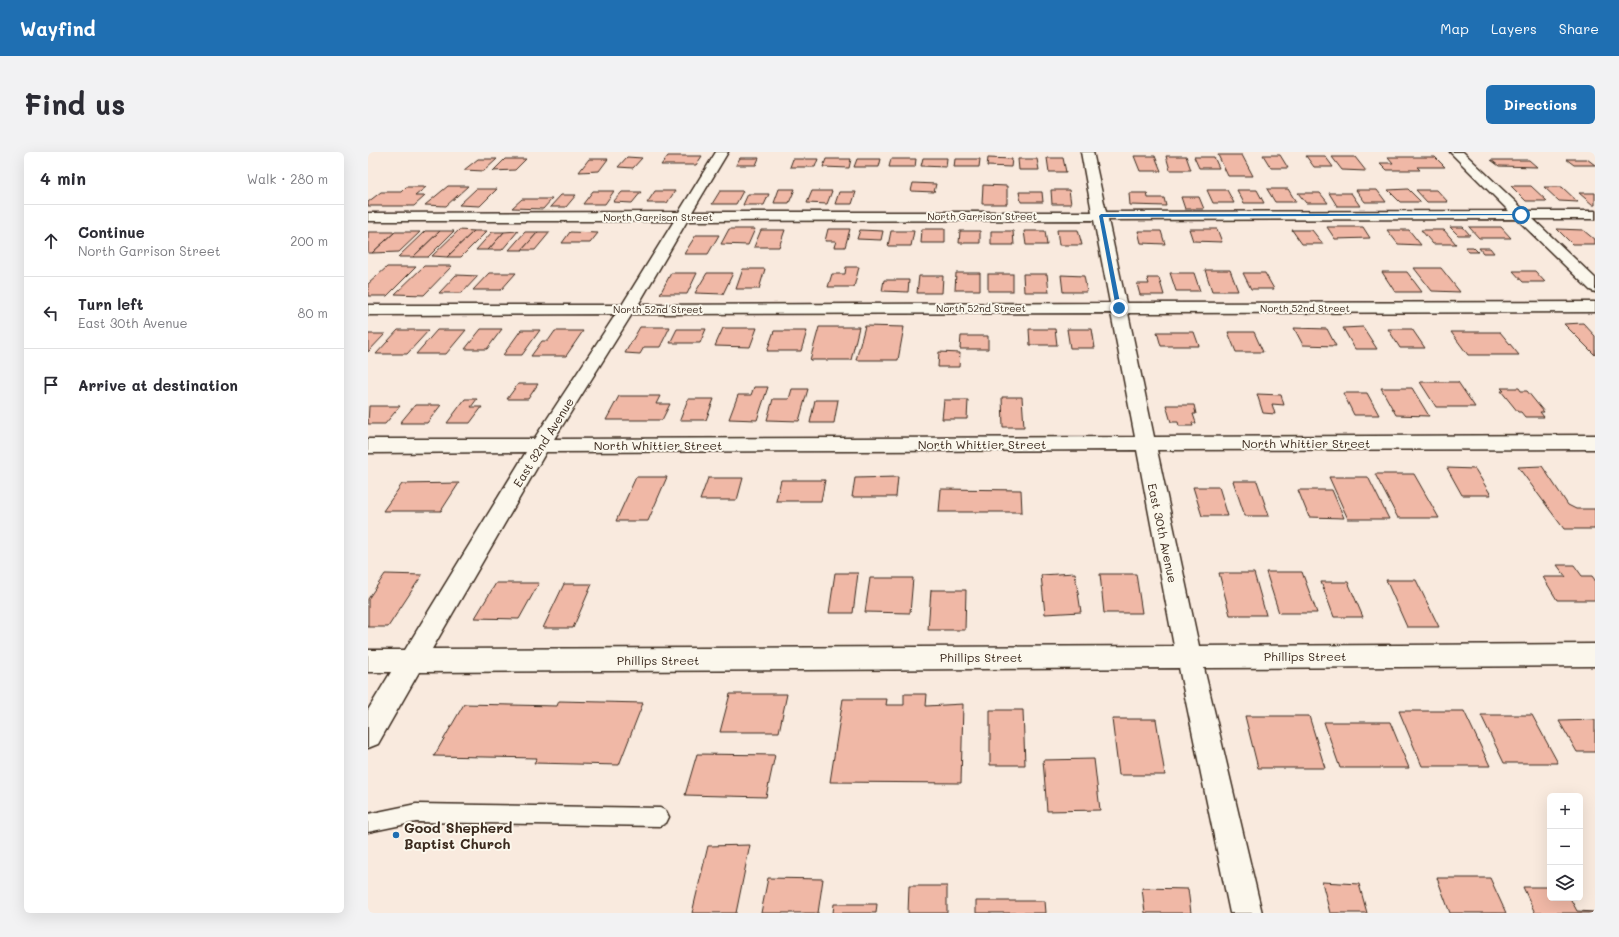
<!DOCTYPE html>
<html lang="en">
<head>
<meta charset="utf-8">
<style>
  body { margin:0; font-family:Mali,sans-serif; background:#f2f2f3; color:#2b2b33 }
  .controls { position:absolute; right:12px; bottom:12px; display:grid; overflow:hidden; border-radius:6px; box-shadow:0 4px 16px #0002 }
  .controls button { width:36px; height:36px; display:grid; place-items:center; padding:0; border:0; border-bottom:1px solid #e1e1e2; background:#fff; color:#2b2b33; font:20px sans-serif }
  .stop { position:absolute; width:12px; height:12px; margin:-9px; border:3px solid #1f6fb2; border-radius:50%; background:#fff }
  .stop.end { background:#1f6fb2; border-color:#fff; box-shadow:0 1px 4px #0008 }
  .list { margin:0; padding:0; list-style:none }
  h2 { display:flex; justify-content:space-between; align-items:center; height:52px; margin:0; padding:0 16px; font-size:17px }
  h2 small { font-size:13px; font-weight:400; color:#7c7c81 }
  .list li { display:grid; grid-template-columns:26px 1fr auto; gap:12px; align-items:center; box-sizing:border-box; height:72px; padding:0 16px; border-top:1px solid #e1e1e2 }
  .list b { display:block; font-size:15px; white-space:nowrap }
  .list p { margin:0; font-size:13px; white-space:nowrap; color:#7c7c81 }
  .list em { font-size:13px; font-style:normal; color:#7c7c81 }
  .icon { flex:none; width:22px; height:22px; fill:none; stroke:currentColor; stroke-width:2; stroke-linecap:round; stroke-linejoin:round }
  .map { position:relative; flex:none; width:1227px; height:761px; overflow:hidden; border-radius:6px }
  header { display:flex; align-items:center; gap:24px; box-sizing:border-box; height:56px; padding:0 20px; background:#1f6fb2; color:#fff }
  header strong { font-size:19px }
  nav { display:flex; gap:22px; margin-inline-start:auto; font-size:14px }
  .intro { display:flex; align-items:center; justify-content:space-between; box-sizing:border-box; height:96px; padding:0 24px }
  h1 { margin:0; font-size:28px }
  .button { padding:10px 18px; border-radius:6px; background:#1f6fb2; color:#fff; font-size:14px; font-weight:700 }
  main { display:flex; gap:24px; padding:0 24px }
  aside { flex:1; background:#fff; border-radius:6px; box-shadow:0 4px 16px #0002 }
  .map>svg:first-child { display:block }
</style>
</head>
<body>
<header>
<strong>Wayfind</strong>
<nav><a>Map</a><a>Layers</a><a>Share</a></nav>
</header>
<div class="intro"><h1>Find us</h1><a class="button">Directions</a></div>
<main>
<aside>
<h2>4 min<small>Walk · 280 m</small></h2>
<ul class="list">
<li><svg class="icon" aria-label="ahead" viewBox="0 0 24 24"><path d="M12 20V5M6 11l6-6 6 6"/></svg><div><b>Continue</b><p>North Garrison Street</p></div><em>200 m</em></li>
<li><svg class="icon" aria-label="left" viewBox="0 0 24 24"><path d="M17 20v-9H6M10 6l-5 5 5 5"/></svg><div><b>Turn left</b><p>East 30th Avenue</p></div><em>80 m</em></li>
<li><svg class="icon" aria-label="arrive" viewBox="0 0 24 24"><path d="M6 21V4h12l-3 4 3 4H6"/></svg><div><b>Arrive at destination</b></div></li>
</ul>
</aside>
<div class="map">
<svg width="1227" height="761" viewBox="0 0 1227 761">
  <rect width="100%" height="100%" fill="#f9eade"/>
  <filter id="ink" filterUnits="userSpaceOnUse"><feTurbulence type="fractalNoise" baseFrequency=".025" numOctaves="2"/><feDisplacementMap in="SourceGraphic" scale="8" xChannelSelector="R" yChannelSelector="G"/><feConvolveMatrix kernelMatrix="1 2 1 2 8 2 1 2 1" color-interpolation-filters="sRGB"/></filter>
  <g filter="url(#ink)">
    <g fill="#f0b8a6" stroke="#3b2a1e">
      <polygon points="850,3 874,3 885,24 860,24"/>
      <polygon points="895,3 912,3 920,16 903,16"/>
      <polygon points="300,4 334,4 328,13 293,13"/>
      <polygon points="766,4 787,4 793,19 772,19"/>
      <polygon points="798,4 818,4 823,18 802,18"/>
      <polygon points="938,4 957,4 965,15 946,15"/>
      <polygon points="259,5 274,6 265,16 250,15"/>
      <polygon points="826,5 846,5 851,16 831,16"/>
      <polygon points="964,5 987,5 998,19 974,18"/>
      <polygon points="1020,5 1067,5 1077,15 1049,15 1052,18 1019,18 1012,11 1025,11"/>
      <polygon points="372,6 391,6 388,13 368,13"/>
      <polygon points="555,6 579,6 578,15 553,14"/>
      <polygon points="620,6 644,7 643,15 619,14"/>
      <polygon points="679,6 695,6 698,20 681,20"/>
      <polygon points="110,7 129,7 116,19 96,18"/>
      <polygon points="137,7 158,7 147,18 125,19"/>
      <polygon points="221,7 240,7 231,19 211,20"/>
      <polygon points="425,7 450,7 447,15 422,15"/>
      <polygon points="458,7 483,7 481,16 455,15"/>
      <polygon points="489,7 513,7 511,15 486,15"/>
      <polygon points="523,7 548,7 547,15 521,15"/>
      <polygon points="587,7 612,7 611,15 586,15"/>
      <polygon points="650,7 669,7 671,18 651,18"/>
      <polygon points="1198,7 1219,7 1227,13 1206,13"/>
      <polygon points="1123,8 1161,8 1169,15 1131,14"/>
      <polygon points="545,31 568,32 566,40 543,39"/>
      <polygon points="615,33 639,34 639,52 614,52"/>
      <polygon points="80,34 100,34 78,54 57,53"/>
      <polygon points="1143,34 1163,34 1179,49 1158,49"/>
      <polygon points="38,35 58,35 47,44 57,44 46,54 0,54 0,50 13,40 33,40"/>
      <polygon points="1176,35 1194,35 1210,50 1191,49"/>
      <polygon points="108,37 129,37 112,54 91,53"/>
      <polygon points="411,37 427,37 421,51 406,51"/>
      <polygon points="899,37 920,37 928,50 907,50"/>
      <polygon points="1040,37 1053,50 1032,50 1020,38"/>
      <polygon points="683,38 701,38 703,52 684,52"/>
      <polygon points="839,38 859,38 866,51 845,51"/>
      <polygon points="869,38 889,38 896,51 876,51"/>
      <polygon points="988,38 1009,38 1018,50 997,50"/>
      <polygon points="1048,38 1069,38 1080,50 1059,50"/>
      <polygon points="225,39 246,39 237,52 215,52"/>
      <polygon points="287,39 307,39 299,51 279,51"/>
      <polygon points="352,39 375,39 368,52 344,52"/>
      <polygon points="444,39 464,39 459,52 439,51"/>
      <polygon points="254,40 273,40 264,51 245,50"/>
      <polygon points="471,40 488,40 484,52 467,52"/>
      <polygon points="651,40 674,40 675,50 653,50"/>
      <polygon points="761,41 779,41 780,46 796,46 798,54 762,53"/>
      <polygon points="930,41 952,41 960,51 938,51"/>
      <polygon points="961,41 983,41 992,54 969,54"/>
      <polygon points="1211,41 1227,41 1227,53 1225,53"/>
      <polygon points="380,42 401,42 396,53 375,53"/>
      <polygon points="193,43 208,43 198,55 182,55"/>
      <polygon points="813,45 831,45 836,57 817,57"/>
      <polygon points="154,47 184,47 175,57 144,56"/>
      <polygon points="959,75 995,75 1002,86 967,87"/>
      <polygon points="1082,75 1095,75 1102,83 1090,83"/>
      <polygon points="1101,75 1133,75 1143,86 1111,86"/>
      <polygon points="361,77 387,77 380,93 353,92"/>
      <polygon points="460,77 482,77 477,95 466,95 468,89 457,89"/>
      <polygon points="554,77 577,77 577,91 553,91"/>
      <polygon points="821,77 849,77 854,90 825,89"/>
      <polygon points="1189,77 1215,78 1227,88 1227,92 1204,92"/>
      <polygon points="91,78 106,79 79,105 64,104"/>
      <polygon points="393,78 417,78 411,95 386,95"/>
      <polygon points="492,78 515,79 513,88 489,87"/>
      <polygon points="689,78 710,78 714,93 691,93"/>
      <polygon points="924,78 944,78 955,92 934,92"/>
      <polygon points="1019,78 1041,78 1053,93 1030,92"/>
      <polygon points="1053,78 1076,78 1088,92 1065,92"/>
      <polygon points="57,79 72,79 45,105 30,105"/>
      <polygon points="72,79 86,79 60,105 45,105"/>
      <polygon points="106,79 119,79 93,105 79,105"/>
      <polygon points="150,79 134,98 120,98 136,80"/>
      <polygon points="523,79 546,79 543,94 520,94"/>
      <polygon points="592,79 612,79 612,91 591,91"/>
      <polygon points="623,79 645,79 646,93 623,93"/>
      <polygon points="656,79 677,79 679,93 658,93"/>
      <polygon points="770,79 793,79 797,92 773,91"/>
      <polygon points="0,80 27,80 4,101 0,101"/>
      <polygon points="27,80 52,80 31,100 4,101"/>
      <polygon points="124,80 136,80 120,98 108,98"/>
      <polygon points="157,80 170,80 154,98 141,98"/>
      <polygon points="170,80 182,80 167,98 154,98"/>
      <polygon points="202,80 230,81 222,91 194,91"/>
      <polygon points="328,83 351,83 340,102 316,102"/>
      <polygon points="1097,95 1105,95 1110,100 1101,100"/>
      <polygon points="1111,96 1122,96 1126,101 1115,101"/>
      <polygon points="56,114 84,114 56,143 27,142"/>
      <polygon points="19,115 48,115 19,144 0,144 0,132"/>
      <polygon points="478,115 491,115 486,135 460,135 464,122 477,122"/>
      <polygon points="1046,116 1073,116 1092,140 1064,139"/>
      <polygon points="375,117 397,117 391,137 368,137"/>
      <polygon points="837,118 862,118 870,139 844,139"/>
      <polygon points="1145,119 1167,119 1177,130 1155,130"/>
      <polygon points="1014,120 1039,120 1054,140 1027,140"/>
      <polygon points="121,121 148,121 133,138 105,138"/>
      <polygon points="303,121 329,121 319,142 292,142"/>
      <polygon points="339,121 365,121 355,142 327,141"/>
      <polygon points="588,121 612,121 612,138 587,138"/>
      <polygon points="802,121 826,121 832,139 808,139"/>
      <polygon points="875,121 897,121 906,137 883,137"/>
      <rect x="620" y="122" width="25" height="17"/>
      <polygon points="655,122 679,122 681,140 656,140"/>
      <polygon points="88,123 110,124 94,141 71,141"/>
      <polygon points="693,123 716,124 719,140 695,140"/>
      <polygon points="551,124 575,124 574,141 549,141"/>
      <polygon points="779,126 791,126 796,143 772,143 769,132 781,132"/>
      <polygon points="516,128 541,128 540,140 514,139"/>
      <polygon points="1215,171 1227,184 1227,203 1196,172"/>
      <polygon points="497,174 536,175 530,208 488,208"/>
      <polygon points="272,175 302,175 292,195 276,195 272,202 257,201"/>
      <polygon points="451,175 491,175 483,208 442,208"/>
      <polygon points="995,175 1009,197 987,197 975,176"/>
      <polygon points="355,176 389,176 382,195 347,194"/>
      <polygon points="926,176 959,177 968,194 935,193"/>
      <polygon points="113,177 134,177 119,197 97,197"/>
      <polygon points="309,177 338,177 332,191 302,191"/>
      <polygon points="661,177 687,177 689,193 662,193"/>
      <polygon points="699,177 724,177 727,196 702,196"/>
      <polygon points="1020,177 1044,177 1057,196 1032,196"/>
      <polygon points="30,178 61,178 39,202 8,202"/>
      <polygon points="69,178 98,178 78,202 48,202"/>
      <polygon points="153,178 172,178 154,203 135,203"/>
      <polygon points="187,179 215,179 198,204 163,204 174,189 180,189"/>
      <polygon points="406,179 439,179 433,199 399,199"/>
      <polygon points="789,180 826,180 831,194 793,194"/>
      <polygon points="860,180 886,180 895,200 868,200"/>
      <polygon points="1083,180 1132,180 1151,203 1100,203"/>
      <polygon points="0,182 17,182 0,200"/>
      <polygon points="593,184 620,184 620,197 592,197"/>
      <polygon points="571,200 592,201 591,215 570,215"/>
      <polygon points="1052,230 1090,230 1107,255 1068,255"/>
      <polygon points="150,232 170,232 160,247 139,247"/>
      <polygon points="386,235 400,235 389,268 361,267 370,243 383,243"/>
      <polygon points="1013,236 1044,236 1061,264 1028,263"/>
      <polygon points="1133,236 1151,236 1153,239 1159,239 1176,260 1172,260 1176,265 1157,265 1153,260 1150,260 1133,239 1136,239"/>
      <polygon points="424,237 440,237 431,269 399,268 405,247 421,247"/>
      <polygon points="975,241 999,241 1011,263 986,263"/>
      <polygon points="889,242 913,243 916,253 904,252 907,262 895,261"/>
      <polygon points="251,244 292,244 288,252 302,252 294,268 238,268"/>
      <polygon points="634,245 654,245 656,275 635,275"/>
      <polygon points="97,247 109,247 103,255 114,255 102,271 79,271"/>
      <polygon points="320,247 346,247 338,268 312,268"/>
      <polygon points="447,248 470,248 466,271 442,271"/>
      <polygon points="576,248 600,248 599,267 574,267"/>
      <polygon points="47,253 73,253 59,271 32,271"/>
      <polygon points="798,253 826,253 828,262 825,262 828,271 824,271 825,274 811,274 810,270 803,270"/>
      <polygon points="1,254 32,254 17,272 0,272"/>
      <polygon points="1174,314 1200,353 1208,357 1227,357 1227,377 1196,377 1150,315"/>
      <polygon points="1079,316 1107,317 1123,343 1094,343"/>
      <polygon points="1007,322 1046,322 1071,366 1030,366"/>
      <polygon points="268,325 299,325 280,369 248,369"/>
      <polygon points="530,325 528,345 484,345 487,326"/>
      <polygon points="961,325 1000,325 1021,367 980,367"/>
      <polygon points="340,326 375,326 369,348 332,348"/>
      <polygon points="413,328 457,328 453,349 408,349"/>
      <polygon points="865,329 889,329 901,364 877,364"/>
      <polygon points="91,331 73,359 15,359 34,332"/>
      <polygon points="825,335 851,335 860,364 834,364"/>
      <polygon points="573,337 653,338 654,360 571,360"/>
      <polygon points="930,338 964,338 976,366 941,365"/>
      <polygon points="1189,413 1206,413 1214,424 1224,424 1227,428 1227,448 1189,448 1175,425 1198,425"/>
      <polygon points="898,420 934,420 949,461 911,461"/>
      <polygon points="467,421 490,421 485,461 461,461"/>
      <polygon points="707,421 713,460 677,462 673,423"/>
      <polygon points="851,421 886,421 898,463 862,463"/>
      <polygon points="17,422 54,423 20,475 0,475 0,447"/>
      <polygon points="732,422 768,422 774,461 736,461"/>
      <polygon points="502,426 545,426 542,461 497,460"/>
      <polygon points="1018,428 1048,428 1071,475 1039,475"/>
      <polygon points="953,430 980,430 995,465 966,465"/>
      <polygon points="128,431 171,431 151,467 107,466"/>
      <polygon points="196,432 224,432 205,476 175,476"/>
      <polygon points="563,438 598,438 597,478 560,478"/>
      <polygon points="362,542 419,542 411,580 352,580"/>
      <polygon points="536,542 559,542 558,554 595,552 593,631 462,630 475,547 519,547 518,553 536,553"/>
      <polygon points="191,549 275,551 251,613 166,611 169,606 66,604 96,552 189,554"/>
      <polygon points="622,558 655,558 657,613 622,613"/>
      <polygon points="1031,559 1096,559 1122,614 1054,614"/>
      <polygon points="1113,563 1164,563 1190,611 1136,611"/>
      <polygon points="877,564 941,564 957,616 890,616"/>
      <polygon points="744,567 788,567 797,623 751,623"/>
      <polygon points="1227,568 1227,600 1209,600 1191,569"/>
      <polygon points="956,570 1022,570 1041,616 972,616"/>
      <polygon points="329,602 407,603 398,645 317,643"/>
      <polygon points="726,607 732,658 679,659 675,608"/>
      <polygon points="382,693 368,761 324,761 340,694"/>
      <polygon points="400,726 455,727 450,761 393,761"/>
      <polygon points="1069,726 1122,726 1138,761 1082,761"/>
      <polygon points="954,730 991,732 999,761 962,761"/>
      <polygon points="541,734 579,734 579,761 540,761"/>
      <polygon points="1155,735 1182,735 1182,746 1202,746 1209,759 1227,760 1227,761 1167,761"/>
      <polygon points="774,736 820,737 823,761 777,761"/>
      <polygon points="608,749 677,749 678,761 608,761"/>
      <polygon points="466,752 509,752 508,761 465,761"/>
    </g>
    <g fill="none" stroke-linecap="round" stroke-linejoin="round">
      <g stroke="#3b2a1e" stroke-width="3">
        <polygon id="service" points="48,652 292,656 298,659 301,665 298,671 292,674 48,670 0,680 0,662"/>
      </g>
      <g stroke="#3b2a1e" stroke-width="3">
        <path id="minor" d="M348 0H360L324 60H724L713 0H725L738 60 1141 59 1082 0H1095L1157 59H1227V67H1165L1227 126V140L1222 138 1149 67 740 68 758 151 1227 150V160L760 161 786 285 1227 283V297L789 298 831 494 1227 492V514L836 516 894 761H862L811 516 51 520 10 592 0 596V558L23 520H0V498H37L158 300 0 301V287H166L248 162 0 163V153H254L306 69H0V61L311 60ZM726 68 742 151 270 153 319 69ZM743 161 767 285 186 287 264 162ZM769 298 806 494 64 497 178 300Z"/>
      </g>
      <use href="#service" fill="#fbf7ec" fill-rule="evenodd"/>
      <use href="#minor" fill="#fbf7ec" fill-rule="evenodd"/>
    </g>
  </g>
  <polygon fill="#1f6fb2" points="733,62 1153,62 1155,63 735,65 753,156 751,157 748,156 731,64"/>
  <circle fill="#1f6fb2" stroke="#fbf7ec" stroke-width="1.5" cx="28" cy="683" r="4"/>
  <g text-anchor="middle" dominant-baseline="central" stroke-width="4" stroke-linejoin="round" paint-order="stroke">
    <g font-size="10" fill="#3b2a1e" stroke="#fbf7ec">
      <text x="614" y="64">North Garrison Street</text>
      <text x="290" y="65">North Garrison Street</text>
      <text x="613" y="156">North 52nd Street</text>
      <text x="937" y="156">North 52nd Street</text>
      <text x="290" y="157">North 52nd Street</text>
    </g>
    <g font-size="12" fill="#3b2a1e" stroke="#fbf7ec">
      <text transform="translate(175 290) rotate(-58)">East 32nd Avenue</text>
      <text x="938" y="291">North Whittier Street</text>
      <text x="614" y="292">North Whittier Street</text>
      <text x="290" y="293">North Whittier Street</text>
      <text transform="translate(795 381) rotate(78)">East 30th Avenue</text>
      <text x="937" y="504">Phillips Street</text>
      <text x="613" y="505">Phillips Street</text>
      <text x="290" y="508">Phillips Street</text>
    </g>
    <g font-size="14" font-weight="bold" fill="#3b2a1e" stroke="#fbf7ec" text-anchor="start">
      <text x="36" y="675">Good Shepherd<tspan x="36" dy="16">Baptist Church</tspan></text>
    </g>
  </g>
</svg>
<div class="controls">
<button>+</button>
<button>−</button>
<button><svg class="icon" aria-label="layers" viewBox="0 0 24 24"><path d="M12 4l9 5-9 5-9-5zM3 14l9 5 9-5"/></svg></button>
</div>
<div class="stop" style="left:1153px;top:63px"></div>
<div class="stop end" style="left:751px;top:156px"></div>
</div>
</main>
</body>
</html>
